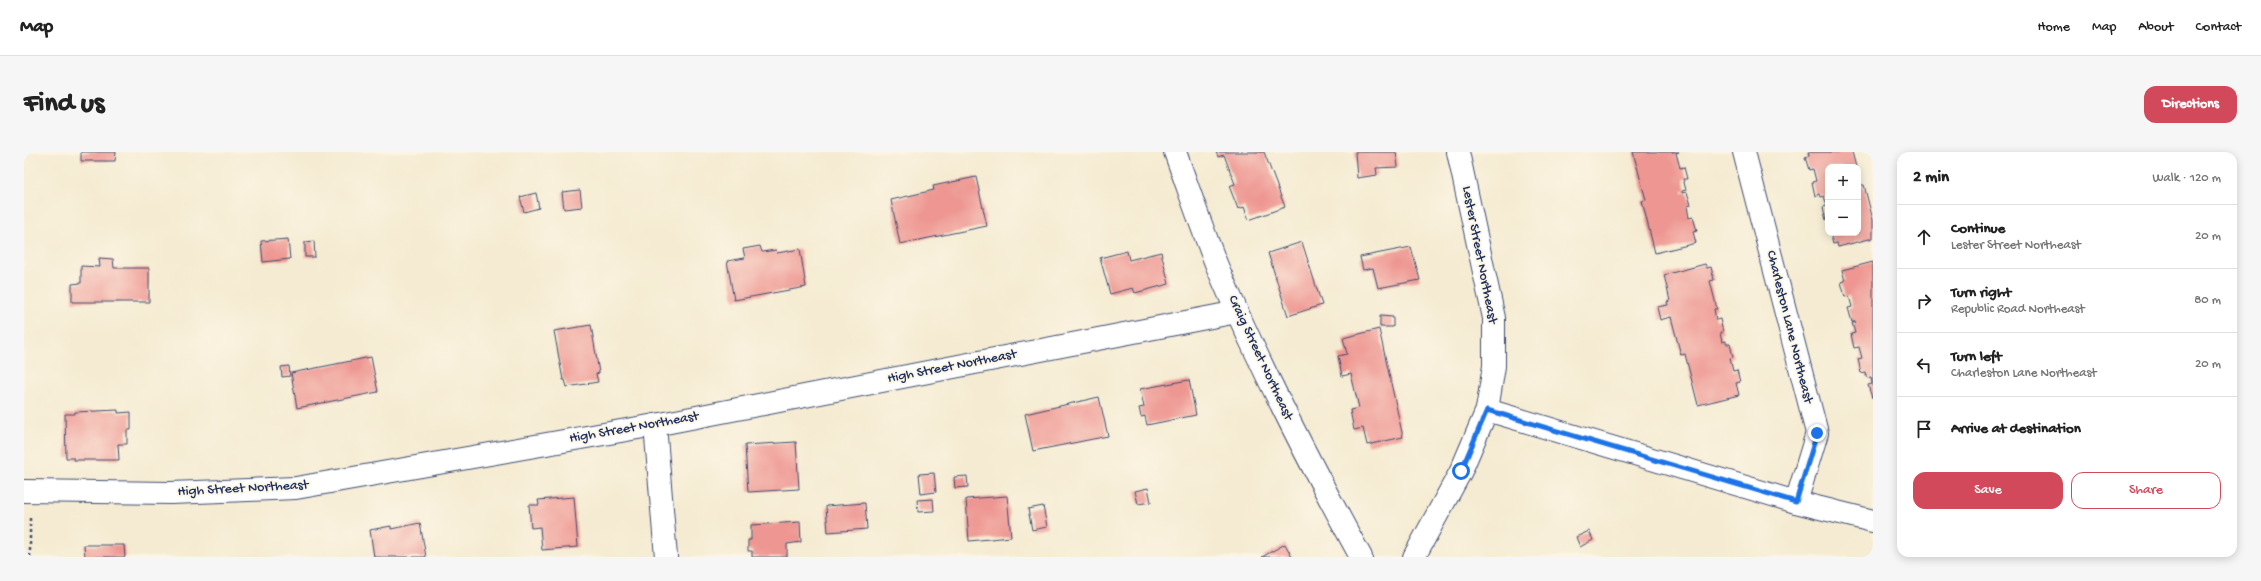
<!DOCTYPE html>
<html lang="en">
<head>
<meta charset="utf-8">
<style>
  body { margin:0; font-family:"Gochi Hand",sans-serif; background:#f6f6f6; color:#222 }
  .controls { position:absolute; right:12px; top:12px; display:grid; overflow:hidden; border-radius:8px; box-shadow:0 2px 10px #0003 }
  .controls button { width:36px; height:36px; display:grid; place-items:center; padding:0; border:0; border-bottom:1px solid #e0e0e0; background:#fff; color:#222; font:20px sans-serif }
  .stop { position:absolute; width:12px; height:12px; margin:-9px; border:3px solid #1a73e8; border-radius:50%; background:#fff }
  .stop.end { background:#1a73e8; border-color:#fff; box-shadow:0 1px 4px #0008 }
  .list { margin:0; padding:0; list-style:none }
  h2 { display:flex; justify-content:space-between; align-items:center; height:52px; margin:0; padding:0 16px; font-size:17px }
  h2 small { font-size:13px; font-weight:400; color:#767676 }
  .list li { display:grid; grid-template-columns:26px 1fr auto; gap:12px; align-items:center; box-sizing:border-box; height:64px; padding:0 16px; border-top:1px solid #e0e0e0 }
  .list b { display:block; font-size:15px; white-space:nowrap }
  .list p { margin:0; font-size:13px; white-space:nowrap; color:#767676 }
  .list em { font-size:13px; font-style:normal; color:#767676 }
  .actions { display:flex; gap:8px; padding:12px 16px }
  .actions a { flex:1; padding:9px 0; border:1px solid #d1495b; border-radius:12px; text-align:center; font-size:14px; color:#d1495b }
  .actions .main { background:#d1495b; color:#fff }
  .icon { flex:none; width:22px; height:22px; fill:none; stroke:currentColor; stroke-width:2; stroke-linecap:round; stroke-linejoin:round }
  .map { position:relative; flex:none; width:1849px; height:405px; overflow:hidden; border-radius:12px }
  header { display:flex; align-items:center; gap:24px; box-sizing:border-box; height:56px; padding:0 20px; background:#fff; border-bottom:1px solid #e0e0e0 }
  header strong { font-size:19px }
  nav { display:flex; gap:22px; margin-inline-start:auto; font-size:14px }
  .intro { display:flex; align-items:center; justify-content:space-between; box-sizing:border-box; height:96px; padding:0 24px }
  h1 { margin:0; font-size:28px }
  .button { padding:10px 18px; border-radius:12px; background:#d1495b; color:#fff; font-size:14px; font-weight:700 }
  main { display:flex; gap:24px; padding:0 24px }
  aside { flex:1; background:#fff; border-radius:12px; box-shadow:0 2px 10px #0003 }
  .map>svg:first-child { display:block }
</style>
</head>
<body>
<header>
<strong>Map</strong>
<nav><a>Home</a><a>Map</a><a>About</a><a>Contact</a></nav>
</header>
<div class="intro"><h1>Find us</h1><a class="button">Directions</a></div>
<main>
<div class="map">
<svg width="1849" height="405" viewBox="0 0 1849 405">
  <rect width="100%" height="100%" fill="#fcf5e5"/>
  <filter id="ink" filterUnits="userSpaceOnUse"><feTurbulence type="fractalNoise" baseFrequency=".025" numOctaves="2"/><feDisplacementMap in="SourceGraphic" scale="8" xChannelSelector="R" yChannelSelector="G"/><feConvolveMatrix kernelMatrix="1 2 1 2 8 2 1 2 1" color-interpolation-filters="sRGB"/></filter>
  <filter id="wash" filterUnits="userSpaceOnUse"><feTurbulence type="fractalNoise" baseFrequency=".012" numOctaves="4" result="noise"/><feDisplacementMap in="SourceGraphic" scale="16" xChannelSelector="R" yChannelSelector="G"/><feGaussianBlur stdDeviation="0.9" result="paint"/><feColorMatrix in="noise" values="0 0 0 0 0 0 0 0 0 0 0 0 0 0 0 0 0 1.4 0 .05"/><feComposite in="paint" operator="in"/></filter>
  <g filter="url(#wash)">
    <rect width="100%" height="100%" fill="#f5ebd2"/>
    <g id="blocks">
      <g fill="#ee9792">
        <polygon points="57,0 92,0 91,9 57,9"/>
        <polygon points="1192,0 1240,0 1261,55 1225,68 1220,55 1214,57 1205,34 1211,32 1200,3 1194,5"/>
        <polygon points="1331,0 1372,0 1374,15 1352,16 1353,23 1333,26"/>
        <polygon points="1609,0 1655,0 1652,1 1656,16 1660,15 1663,27 1659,27 1662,38 1658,39 1658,41 1663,40 1667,53 1663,54 1665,66 1669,65 1673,79 1669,80 1672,91 1631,101 1618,49 1622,48"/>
        <polygon points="1784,0 1828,0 1832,15 1804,15 1804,67 1802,68 1799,55 1803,54 1800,44 1797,45 1795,42 1791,44 1788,30 1792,29 1789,17 1785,18 1781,5 1785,4"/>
        <polygon points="1834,24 1837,33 1840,33 1849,68 1849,86 1814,95 1813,91 1809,92 1806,81 1834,81"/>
        <polygon points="952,25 963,74 876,92 867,48 910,38 909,34"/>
        <polygon points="556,38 558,55 540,57 538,40"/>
        <polygon points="512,41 515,56 500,60 496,45"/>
        <polygon points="264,87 266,107 239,110 237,89"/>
        <polygon points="290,89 291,105 281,105 281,90"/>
        <polygon points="1278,90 1298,153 1264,164 1244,101"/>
        <polygon points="736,94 738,100 752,98 753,101 776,97 782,135 710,148 703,109 721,106 719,97"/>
        <polygon points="1387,95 1396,128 1354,136 1349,116 1339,118 1336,105"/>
        <polygon points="1103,99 1105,108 1137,100 1145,132 1111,141 1109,136 1086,142 1076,106"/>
        <polygon points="75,106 89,107 90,116 125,116 125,150 48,150 48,132 57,131 57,114 76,115"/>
        <polygon points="1849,110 1849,245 1848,246 1844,233 1848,232 1847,225 1843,226 1841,220 1837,221 1834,207 1838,206 1835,195 1830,196 1827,182 1831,181 1828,171 1832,170 1828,170 1824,156 1828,155 1825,144 1821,145 1817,130 1821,129 1818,118"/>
        <polygon points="1681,112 1683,116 1687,115 1690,128 1686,129 1693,157 1690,157 1692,168 1696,167 1699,180 1696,181 1698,190 1702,189 1702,192 1706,192 1709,205 1706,206 1709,219 1713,218 1716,230 1712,231 1715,243 1674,253 1661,202 1657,203 1647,165 1636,168 1633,155 1644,153 1643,150 1646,149 1640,123"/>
        <polygon points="1356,164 1369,165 1369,175 1356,175"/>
        <polygon points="567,173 575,221 572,222 574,230 543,235 541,228 539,228 530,179"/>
        <polygon points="1355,177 1379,285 1343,293 1339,276 1330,278 1326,258 1335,256 1327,222 1318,224 1314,204 1323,202 1319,186"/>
        <polygon points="347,205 354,240 273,256 267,221"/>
        <polygon points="265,214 266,224 258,225 257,215"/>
        <polygon points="1165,228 1172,263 1123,273 1121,264 1117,265 1115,256 1120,255 1116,237"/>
        <polygon points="1075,245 1084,284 1009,299 1001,262"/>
        <polygon points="94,258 94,261 107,260 107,278 103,278 103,292 94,292 95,308 50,308 50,306 42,306 41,262 51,262 51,260"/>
        <polygon points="772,290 775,337 724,340 721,293"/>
        <polygon points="910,321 912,340 897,342 895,322"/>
        <polygon points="943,324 944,335 931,336 930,325"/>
        <polygon points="1124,336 1127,350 1114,352 1111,339"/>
        <polygon points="983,344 987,385 945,389 942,347"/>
        <polygon points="550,345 554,395 518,398 516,375 507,376 505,353 515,353 514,348"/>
        <polygon points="909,347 910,359 894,360 893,348"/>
        <polygon points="841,351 843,377 804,380 802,354"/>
        <polygon points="1019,354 1023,375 1008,378 1004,357"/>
        <polygon points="776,370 777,390 763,392 763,405 728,405 728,399 724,399 724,388 727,388 727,373"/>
        <polygon points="396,371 402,405 350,405 346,378 367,374 367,377"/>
        <polygon points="1565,379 1569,388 1556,395 1552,385"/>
        <polygon points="1261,392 1268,405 1238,405"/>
        <polygon points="60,393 100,393 101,405 61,405"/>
      </g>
    </g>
  </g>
  <g filter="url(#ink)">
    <use href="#blocks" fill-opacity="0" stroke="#3c4b6f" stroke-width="1"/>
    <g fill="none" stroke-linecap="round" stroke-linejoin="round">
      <g stroke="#3c4b6f" stroke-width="24">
        <g id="minor">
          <path d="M1151 0C1165 38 1178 77 1193 114 1235 213 1285 310 1337 405"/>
          <polyline points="1720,0 1793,281 1772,350"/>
          <polyline points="1463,258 1772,350 1849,369"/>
          <polyline points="631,273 642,405"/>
          <polyline points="0,339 147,341 272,336 631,273 1213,160"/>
          <polyline points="1390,405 1437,319 1463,258 1470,214 1470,166 1434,0"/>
        </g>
      </g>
      <polyline stroke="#3c4b6f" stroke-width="2.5" stroke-dasharray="3 3" stroke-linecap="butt" points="6,405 6,364"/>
      <use href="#minor" stroke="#fff" stroke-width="22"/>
    </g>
  </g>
  <g fill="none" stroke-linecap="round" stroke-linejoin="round" filter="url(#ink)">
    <polyline stroke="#1a73e8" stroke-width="5" points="1437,319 1463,258 1772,350 1793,281"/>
  </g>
  <g text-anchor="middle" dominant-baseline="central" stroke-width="3.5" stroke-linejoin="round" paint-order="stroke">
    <g font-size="14" fill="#1b2f5e" stroke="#fcf5e5">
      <text transform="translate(1455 103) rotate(79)">Lester Street Northeast</text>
      <text transform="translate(1765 175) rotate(76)">Charleston Lane Northeast</text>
      <text transform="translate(1236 206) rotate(65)">Craig Street Northeast</text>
      <text transform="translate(928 215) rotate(-11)">High Street Northeast</text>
      <text transform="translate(610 276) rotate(-10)">High Street Northeast</text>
      <text transform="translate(219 337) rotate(-3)">High Street Northeast</text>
    </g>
  </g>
</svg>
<div class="controls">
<button>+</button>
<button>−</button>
</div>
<div class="stop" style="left:1437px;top:319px"></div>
<div class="stop end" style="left:1793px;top:281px"></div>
</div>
<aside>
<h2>2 min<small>Walk · 120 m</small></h2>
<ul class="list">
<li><svg class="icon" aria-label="ahead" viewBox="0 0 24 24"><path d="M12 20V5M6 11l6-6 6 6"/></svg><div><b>Continue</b><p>Lester Street Northeast</p></div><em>20 m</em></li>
<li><svg class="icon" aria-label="right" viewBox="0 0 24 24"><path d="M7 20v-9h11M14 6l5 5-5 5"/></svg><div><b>Turn right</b><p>Republic Road Northeast</p></div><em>80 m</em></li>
<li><svg class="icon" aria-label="left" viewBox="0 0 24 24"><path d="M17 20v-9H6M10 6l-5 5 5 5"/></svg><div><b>Turn left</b><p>Charleston Lane Northeast</p></div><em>20 m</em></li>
<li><svg class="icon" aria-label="arrive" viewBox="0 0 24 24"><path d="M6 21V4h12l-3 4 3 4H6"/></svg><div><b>Arrive at destination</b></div></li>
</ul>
<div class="actions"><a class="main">Save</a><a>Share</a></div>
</aside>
</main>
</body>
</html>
